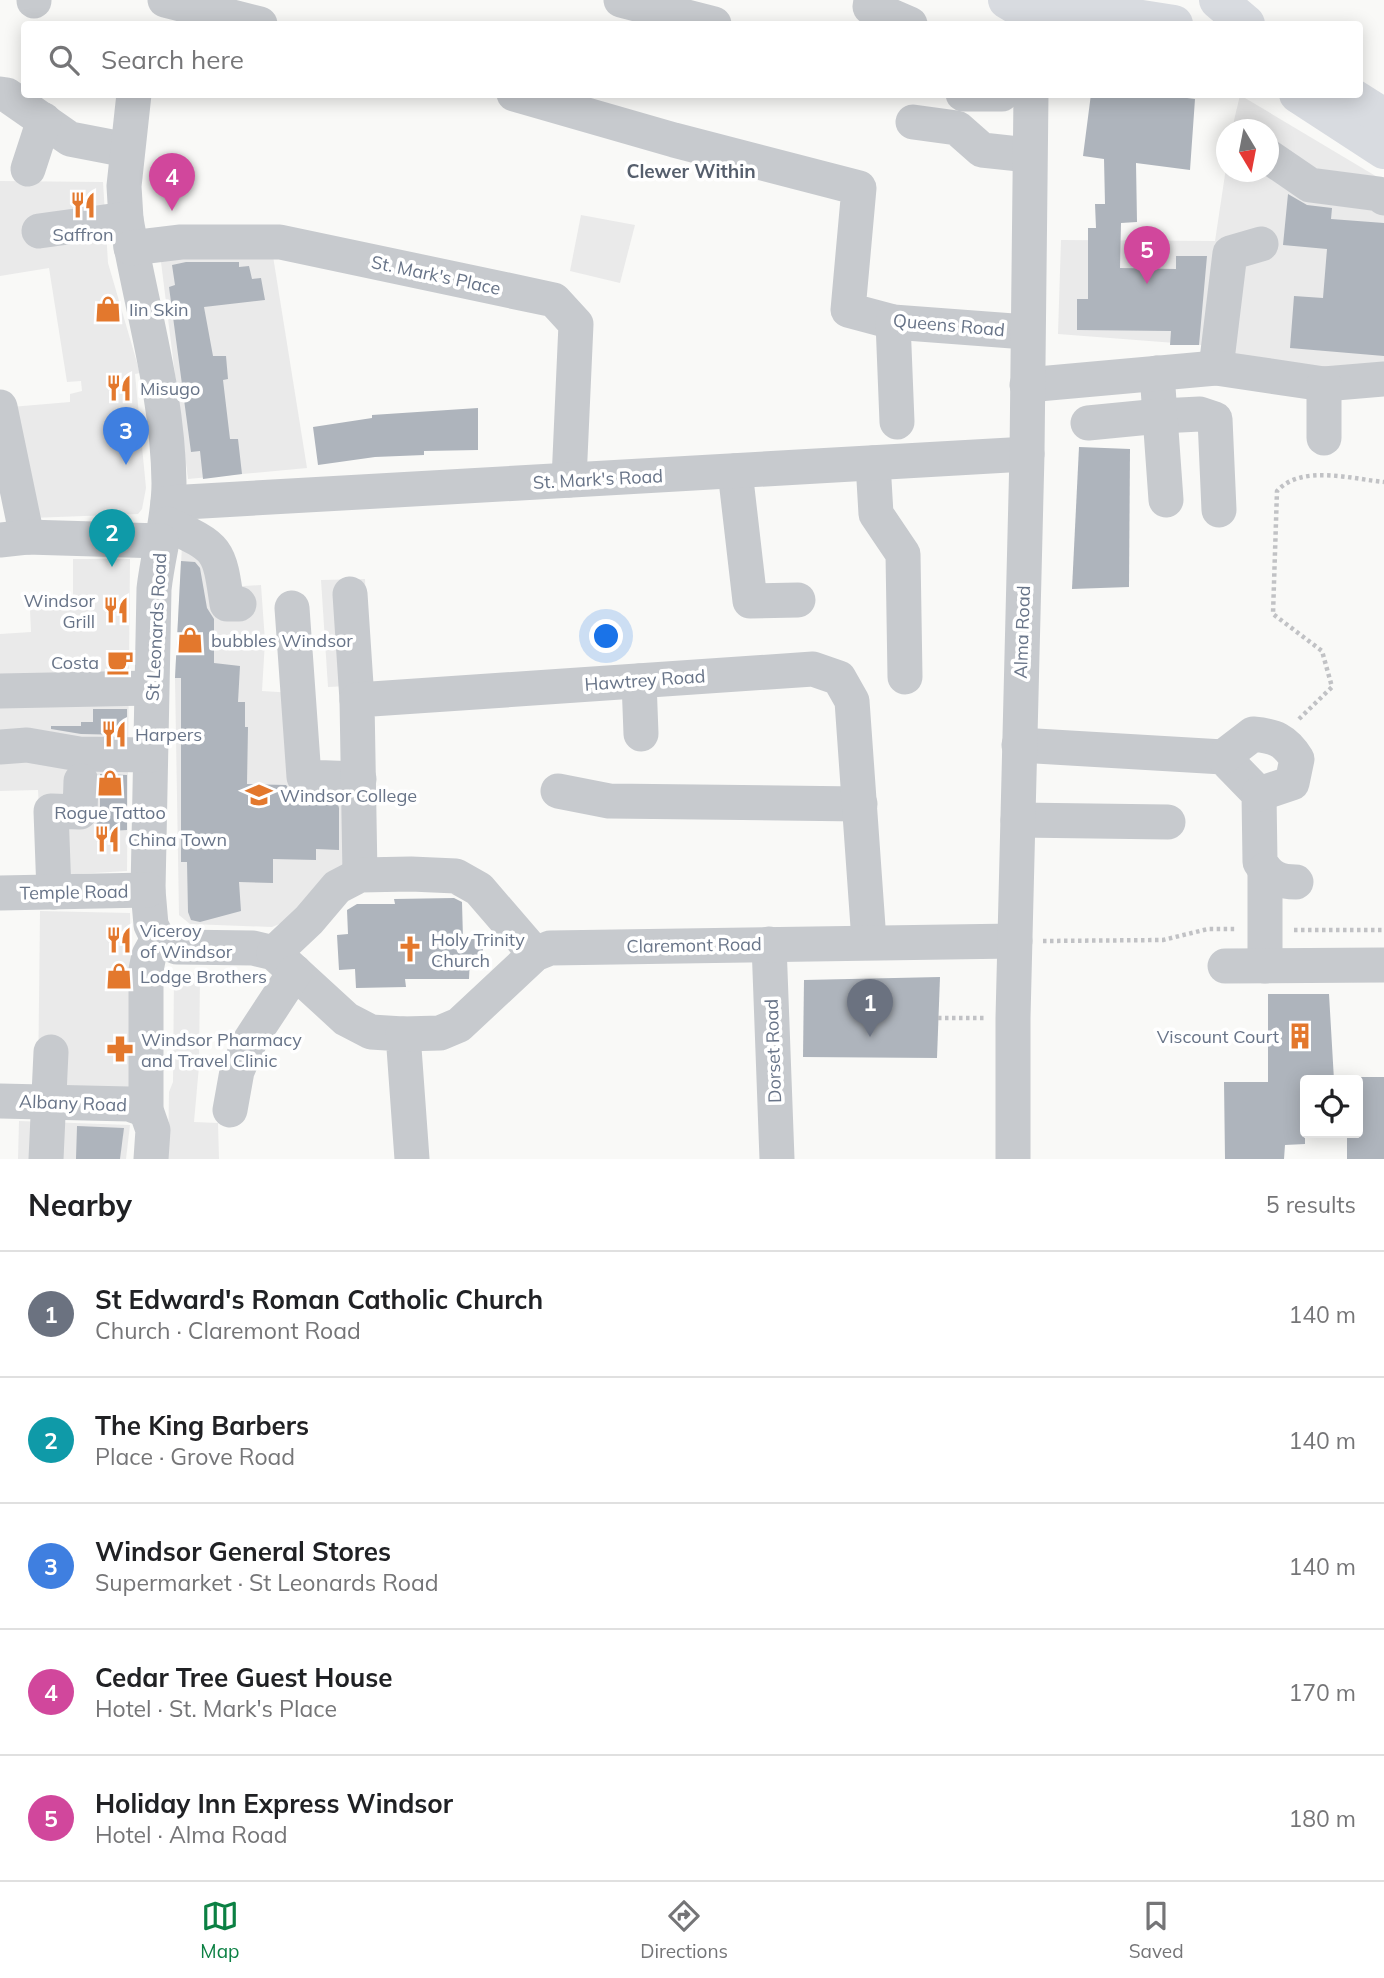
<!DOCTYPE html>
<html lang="en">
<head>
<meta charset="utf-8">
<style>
  body { margin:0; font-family:Mulish,sans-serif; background:#f6f6f6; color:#202124 }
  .controls { position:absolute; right:21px; bottom:21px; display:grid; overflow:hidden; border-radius:7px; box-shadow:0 4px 18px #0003 }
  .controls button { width:63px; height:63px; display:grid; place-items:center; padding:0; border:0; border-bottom:2px solid #e0e0e0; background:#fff; color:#202124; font:35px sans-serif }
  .compass { position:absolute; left:1216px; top:119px; width:63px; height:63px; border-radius:50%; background:#fff; box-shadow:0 4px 18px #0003; rotate:170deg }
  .you { position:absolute; left:607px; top:637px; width:24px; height:24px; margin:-18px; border:5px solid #fff; border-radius:50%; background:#1a73e8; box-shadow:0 0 0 10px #1a73e833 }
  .badge { display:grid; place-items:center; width:46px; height:46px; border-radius:50%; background:#0b8043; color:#fff; font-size:23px; font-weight:700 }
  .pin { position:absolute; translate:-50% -58px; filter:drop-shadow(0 2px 4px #0008) }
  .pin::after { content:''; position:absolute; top:37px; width:24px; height:21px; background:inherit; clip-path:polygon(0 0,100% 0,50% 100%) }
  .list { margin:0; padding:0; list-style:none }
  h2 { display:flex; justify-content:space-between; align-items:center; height:91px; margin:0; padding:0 28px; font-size:30px }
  h2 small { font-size:23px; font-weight:400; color:#757577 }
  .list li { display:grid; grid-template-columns:46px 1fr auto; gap:21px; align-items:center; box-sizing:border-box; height:126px; padding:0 28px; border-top:2px solid #e0e0e0 }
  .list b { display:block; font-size:26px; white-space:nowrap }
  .list p { margin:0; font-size:23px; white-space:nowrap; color:#757577 }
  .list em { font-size:23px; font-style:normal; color:#757577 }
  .icon { flex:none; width:38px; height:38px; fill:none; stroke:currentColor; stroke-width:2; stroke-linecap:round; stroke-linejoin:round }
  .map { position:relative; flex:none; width:1384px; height:1159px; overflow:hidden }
  .search { position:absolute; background:#fff; box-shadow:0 4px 18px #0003; left:21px; right:21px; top:21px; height:77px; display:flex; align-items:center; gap:18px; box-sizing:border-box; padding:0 24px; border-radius:7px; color:#757577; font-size:26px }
  .sheet { height:721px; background:#fff }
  nav { display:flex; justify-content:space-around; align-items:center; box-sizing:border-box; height:98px; border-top:2px solid #e0e0e0; background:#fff; font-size:19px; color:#757577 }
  nav a { display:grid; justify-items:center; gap:4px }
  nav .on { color:#0b8043 }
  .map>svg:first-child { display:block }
</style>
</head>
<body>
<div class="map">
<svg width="1384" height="1159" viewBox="0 0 1384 1159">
  <rect width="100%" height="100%" fill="#f9f9f7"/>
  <g fill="#eaeaea">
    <polygon points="1240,95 1384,181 1384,370 1271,366 1201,345 1058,334 1061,240 1215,241 1226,168 1226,172 1268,172 1268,130 1232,129"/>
    <polygon points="0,181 103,182 108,263 140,373 135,374 146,488 142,509 138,514 31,518 11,407 70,402 70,394 82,391 81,381 67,382 49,268 0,276"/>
    <polygon points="581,215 635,225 620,283 570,271"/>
    <polygon points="272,250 307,468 188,479 161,262 164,256"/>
    <polygon points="182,545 229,587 261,585 265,641 262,691 294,693 294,779 342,782 343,871 292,919 272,927 190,924 179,915 175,678"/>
    <polygon points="73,559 130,559 127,871 43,876 38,790 0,791 0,634 31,632 30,610 44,609 45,599 73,599"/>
    <polygon points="365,579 369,685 328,687 321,580"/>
    <polygon points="40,911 130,913 133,1089 38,1089"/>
    <polygon points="200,973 199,1066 194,1122 218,1123 219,1159 168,1159 169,1092 173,1082 174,976"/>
    <polygon points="19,1121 130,1125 126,1159 18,1159"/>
  </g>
  <g fill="#aeb4bc">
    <polygon points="1091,94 1156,94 1195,99 1190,170 1136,163 1137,222 1121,223 1120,268 1176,269 1176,256 1207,256 1199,345 1170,345 1171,331 1077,330 1077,299 1088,299 1088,228 1096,228 1095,204 1105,204 1104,159 1083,156"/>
    <polygon points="1288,194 1307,205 1332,208 1331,219 1384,223 1384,356 1290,348 1294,296 1323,298 1327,249 1283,245"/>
    <polygon points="186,262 239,262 239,267 249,266 252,279 261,278 265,300 204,307 213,356 226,356 228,379 223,380 230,439 238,439 242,474 203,479 200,451 191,452 169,287 175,285 172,265"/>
    <polygon points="478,408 478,450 424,451 424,455 375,457 318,465 313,427 372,418 372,415"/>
    <polygon points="1079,447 1130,449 1129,587 1072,589"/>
    <polygon points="181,561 195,562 200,568 207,608 214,619 214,663 240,666 238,702 245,702 245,727 248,727 247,784 286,785 293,794 303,797 336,798 339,808 339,850 316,849 316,860 273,859 273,883 239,882 241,911 200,922 191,920 188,912 187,862 181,862 181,678 175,678"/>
    <polygon points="93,709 127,709 127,735 81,734 51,729 51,726 81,726 81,722 93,722"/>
    <polygon points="100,774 127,775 127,830 94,832 100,813"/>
    <polygon points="454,898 462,902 463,939 483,939 483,958 470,958 469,979 405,979 406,987 356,988 355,969 339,970 337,935 348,934 347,910 357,904 395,904 394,899"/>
    <polygon points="940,977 937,1058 803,1057 804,980"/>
    <polygon points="1268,994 1329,994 1334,1080 1305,1080 1305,1144 1285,1145 1284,1159 1225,1159 1224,1082 1268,1082"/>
    <polygon points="1358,1077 1384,1077 1384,1159 1347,1159 1347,1133 1358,1133"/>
    <polygon points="77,1126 124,1128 120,1159 76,1159"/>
  </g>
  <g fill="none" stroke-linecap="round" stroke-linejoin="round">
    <g stroke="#c1c2c5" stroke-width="4.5" stroke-dasharray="3.5 3.5" stroke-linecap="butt">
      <path d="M1299 719 1332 687 1322 651 1273 614 1277 491C1302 464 1351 479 1384 482"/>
      <polyline points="1294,930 1384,930"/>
      <polyline points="1043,941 1163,940 1208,929 1236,929"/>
      <polyline points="938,1018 984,1018"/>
    </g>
    <g stroke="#c7cace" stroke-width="35">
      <polyline points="165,0 260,24"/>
      <polyline points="621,0 714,24"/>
      <polyline points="871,0 870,7 910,24"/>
      <polyline points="34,1 34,0"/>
      <polyline points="0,94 7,95 70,139 127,150"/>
      <path d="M134 94 124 186 126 219C141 306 168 394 169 483 169 520 158 553 154 589L148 890 151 925 158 939 177 947 253 948 274 953 346 1019 371 1032 403 1034 412 1159"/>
      <polyline points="514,94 674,140 859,188 848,310 893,322 1027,332"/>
      <polyline points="963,94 1002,94"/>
      <polyline points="913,122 957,128 982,150 1028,155"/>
      <polyline points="1269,157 1310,185 1379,194 1384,198"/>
      <polyline points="28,169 44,120"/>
      <polyline points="39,231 126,219"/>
      <polyline points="131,248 181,242 280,242 554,300 576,324 569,480"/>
      <polyline points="893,322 897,422"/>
      <polyline points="1216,368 1230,253 1261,244"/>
      <polyline points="1157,373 1160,416 1200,414 1215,419 1219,510"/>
      <polyline points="1027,385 1216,368 1324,384 1384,379"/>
      <polyline points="0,407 27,537"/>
      <polyline points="1088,423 1160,416 1166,500"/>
      <polyline points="1324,438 1324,384"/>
      <polyline points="873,463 876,514 903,554 905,677"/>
      <polyline points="735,471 750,601 798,600"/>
      <polyline points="168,503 1027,454"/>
      <path d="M167 524C219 548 219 548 227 604H239"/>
      <polyline points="0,540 27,537 161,541"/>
      <polyline points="350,594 357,700"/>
      <polyline points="292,608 304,777 359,779"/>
      <polyline points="639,681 641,734"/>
      <polyline points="0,691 151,688"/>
      <path d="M1019 745 1223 757 1259 794 1260 862C1269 877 1278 882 1296 882"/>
      <polyline points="0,747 27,745 79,754 150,755"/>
      <path d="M1223 757 1253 734C1275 736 1285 740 1297 759L1292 783 1259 794"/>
      <polyline points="558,791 609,801 860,804"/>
      <polyline points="1018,820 1168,822"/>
      <polyline points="1265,870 1265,966"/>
      <polyline points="360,875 357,700 813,669 839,678 852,701 869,941"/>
      <polyline points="54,892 51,811 80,812 81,781"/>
      <polyline points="0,893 148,890"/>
      <polyline points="769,944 777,1159"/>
      <polyline points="274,953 309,920 337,887 360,875 411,874 456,876 479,889 535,954"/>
      <polyline points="1225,966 1384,965"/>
      <polyline points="403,1034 440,1033 459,1025 535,954 550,948 1015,941"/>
      <polyline points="0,1101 129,1104 146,1110"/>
      <polyline points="230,1110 237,1071 251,1039 295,972"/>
      <polyline points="46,1159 51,1052"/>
      <polyline points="151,1159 153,1130 146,1110 146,970 149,955 158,939"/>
      <polyline points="1013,1159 1013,1018 1027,454 1031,94"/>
    </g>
    <g stroke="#d8dbe0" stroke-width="38">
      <path d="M1007 0C1035 19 1063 18 1091 0"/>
      <polyline points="1218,0 1246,24"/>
      <polyline points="1077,9 1174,24"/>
      <polyline points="1298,94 1384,150"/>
      <polyline points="1347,94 1384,117"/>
    </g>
  </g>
  <defs>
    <g id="restaurant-bare" transform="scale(2.1)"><path d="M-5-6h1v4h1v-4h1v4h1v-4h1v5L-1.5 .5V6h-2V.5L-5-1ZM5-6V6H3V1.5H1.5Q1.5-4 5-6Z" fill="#e3782d" stroke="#fff" stroke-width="2.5" paint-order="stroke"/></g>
    <g id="shop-bare" transform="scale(2.1)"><path d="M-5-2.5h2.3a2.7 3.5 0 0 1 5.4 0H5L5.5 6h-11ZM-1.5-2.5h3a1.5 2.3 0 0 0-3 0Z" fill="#e3782d" stroke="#fff" stroke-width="2.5" paint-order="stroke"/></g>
    <g id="cafe-bare" transform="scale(2.1)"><path d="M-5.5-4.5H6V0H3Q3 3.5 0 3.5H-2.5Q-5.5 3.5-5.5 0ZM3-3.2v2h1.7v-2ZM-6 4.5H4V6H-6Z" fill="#e3782d" stroke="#fff" stroke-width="2.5" paint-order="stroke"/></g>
    <g id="university-bare" transform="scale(2.1)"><path d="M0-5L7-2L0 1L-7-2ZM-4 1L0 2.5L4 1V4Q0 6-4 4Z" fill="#e3782d" stroke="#fff" stroke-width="2.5" paint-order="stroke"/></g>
    <g id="church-bare" transform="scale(2.1)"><path d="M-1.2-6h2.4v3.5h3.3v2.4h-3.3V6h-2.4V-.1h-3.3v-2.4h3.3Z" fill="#e3782d" stroke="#fff" stroke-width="2.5" paint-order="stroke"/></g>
    <g id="building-bare" transform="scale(2.1)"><path d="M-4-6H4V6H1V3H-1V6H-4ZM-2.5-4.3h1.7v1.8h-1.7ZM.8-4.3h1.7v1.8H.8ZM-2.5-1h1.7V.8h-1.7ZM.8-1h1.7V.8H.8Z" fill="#e3782d" stroke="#fff" stroke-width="2.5" paint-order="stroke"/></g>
    <g id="pharmacy-bare" transform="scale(2.1)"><path d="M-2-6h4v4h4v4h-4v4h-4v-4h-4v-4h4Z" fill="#e3782d" stroke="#fff" stroke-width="2.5" paint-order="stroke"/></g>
  </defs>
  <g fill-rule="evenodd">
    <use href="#restaurant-bare" x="83" y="205"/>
    <use href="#shop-bare" x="108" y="309"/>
    <use href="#restaurant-bare" x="119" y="388"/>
    <use href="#restaurant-bare" x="116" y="610"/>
    <use href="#shop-bare" x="190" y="640"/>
    <use href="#cafe-bare" x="120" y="662"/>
    <use href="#restaurant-bare" x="114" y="734"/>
    <use href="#shop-bare" x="110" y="783"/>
    <use href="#university-bare" x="259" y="795"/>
    <use href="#restaurant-bare" x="107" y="839"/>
    <use href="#restaurant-bare" x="119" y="940"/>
    <use href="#church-bare" x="410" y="949"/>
    <use href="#shop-bare" x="119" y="976"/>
    <use href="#building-bare" x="1300" y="1036"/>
    <use href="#pharmacy-bare" x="120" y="1049"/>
  </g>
  <g text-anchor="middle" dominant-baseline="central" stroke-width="7" stroke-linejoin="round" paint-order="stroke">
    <g font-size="18" fill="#687488" stroke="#fff" text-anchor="start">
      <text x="83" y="234" text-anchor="middle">Saffron</text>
      <text x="129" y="309">Iin Skin</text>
      <text x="140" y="388">Misugo</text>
      <text x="95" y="600" text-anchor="end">Windsor<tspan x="95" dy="21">Grill</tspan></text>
      <text x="211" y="640">bubbles Windsor</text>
      <text x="99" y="662" text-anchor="end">Costa</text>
      <text x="135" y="734">Harpers</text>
      <text x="280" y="795">Windsor College</text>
      <text x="110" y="812" text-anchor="middle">Rogue Tattoo</text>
      <text x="128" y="839">China Town</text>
      <text x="140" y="930">Viceroy<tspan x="140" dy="21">of Windsor</tspan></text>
      <text x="431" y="939">Holy Trinity<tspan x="431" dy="21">Church</tspan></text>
      <text x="140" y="976">Lodge Brothers</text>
      <text x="1279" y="1036" text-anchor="end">Viscount Court</text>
      <text x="141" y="1039">Windsor Pharmacy<tspan x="141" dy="21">and Travel Clinic</tspan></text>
    </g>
    <g font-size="18" fill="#687488" stroke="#fff">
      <text transform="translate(436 275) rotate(12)">St. Mark's Place</text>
      <text transform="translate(949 325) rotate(5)">Queens Road</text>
      <text transform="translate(598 479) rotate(-3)">St. Mark's Road</text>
      <text transform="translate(156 627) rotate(-87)">St Leonards Road</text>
      <text transform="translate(1022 632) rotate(-88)">Alma Road</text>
      <text transform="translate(645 680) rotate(-4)">Hawtrey Road</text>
      <text transform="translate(74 892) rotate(-1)">Temple Road</text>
      <text transform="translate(694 945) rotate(-1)">Claremont Road</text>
      <text transform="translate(773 1051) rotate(-92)">Dorset Road</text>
      <text transform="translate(73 1103) rotate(2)">Albany Road</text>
    </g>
    <g font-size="19" font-weight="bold" fill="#565f6d" stroke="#fff">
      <text x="691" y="171">Clewer Within</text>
    </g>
  </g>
</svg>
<div class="controls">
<button><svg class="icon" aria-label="locate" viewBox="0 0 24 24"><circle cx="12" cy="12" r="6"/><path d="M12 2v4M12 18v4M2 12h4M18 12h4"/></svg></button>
</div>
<svg class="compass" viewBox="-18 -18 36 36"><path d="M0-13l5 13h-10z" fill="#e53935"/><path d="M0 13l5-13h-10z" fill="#757577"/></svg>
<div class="you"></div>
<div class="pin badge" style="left:870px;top:1037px;background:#6b7280">1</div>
<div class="pin badge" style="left:112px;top:567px;background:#0f9aa8">2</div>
<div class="pin badge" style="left:126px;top:465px;background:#3f7fe0">3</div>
<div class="pin badge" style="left:172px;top:211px;background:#d1479c">4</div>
<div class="pin badge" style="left:1147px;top:284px;background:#d1479c">5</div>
<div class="search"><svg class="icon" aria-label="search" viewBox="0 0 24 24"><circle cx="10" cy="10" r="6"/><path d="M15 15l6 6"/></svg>Search here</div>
</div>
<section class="sheet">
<h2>Nearby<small>5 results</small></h2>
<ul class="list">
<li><span class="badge" style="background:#6b7280">1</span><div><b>St Edward's Roman Catholic Church</b><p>Church · Claremont Road</p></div><em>140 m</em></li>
<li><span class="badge" style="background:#0f9aa8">2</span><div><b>The King Barbers</b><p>Place · Grove Road</p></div><em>140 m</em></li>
<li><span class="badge" style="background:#3f7fe0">3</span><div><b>Windsor General Stores</b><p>Supermarket · St Leonards Road</p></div><em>140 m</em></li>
<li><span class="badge" style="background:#d1479c">4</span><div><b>Cedar Tree Guest House</b><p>Hotel · St. Mark's Place</p></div><em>170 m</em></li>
<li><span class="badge" style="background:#d1479c">5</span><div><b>Holiday Inn Express Windsor</b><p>Hotel · Alma Road</p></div><em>180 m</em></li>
</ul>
</section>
<nav>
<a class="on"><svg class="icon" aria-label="map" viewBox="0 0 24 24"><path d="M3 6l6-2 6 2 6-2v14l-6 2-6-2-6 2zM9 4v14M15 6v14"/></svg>Map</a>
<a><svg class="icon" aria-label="directions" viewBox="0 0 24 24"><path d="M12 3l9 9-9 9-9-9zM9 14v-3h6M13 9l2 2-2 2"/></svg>Directions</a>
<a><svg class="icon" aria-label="saved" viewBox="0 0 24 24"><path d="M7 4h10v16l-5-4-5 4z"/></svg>Saved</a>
</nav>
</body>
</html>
